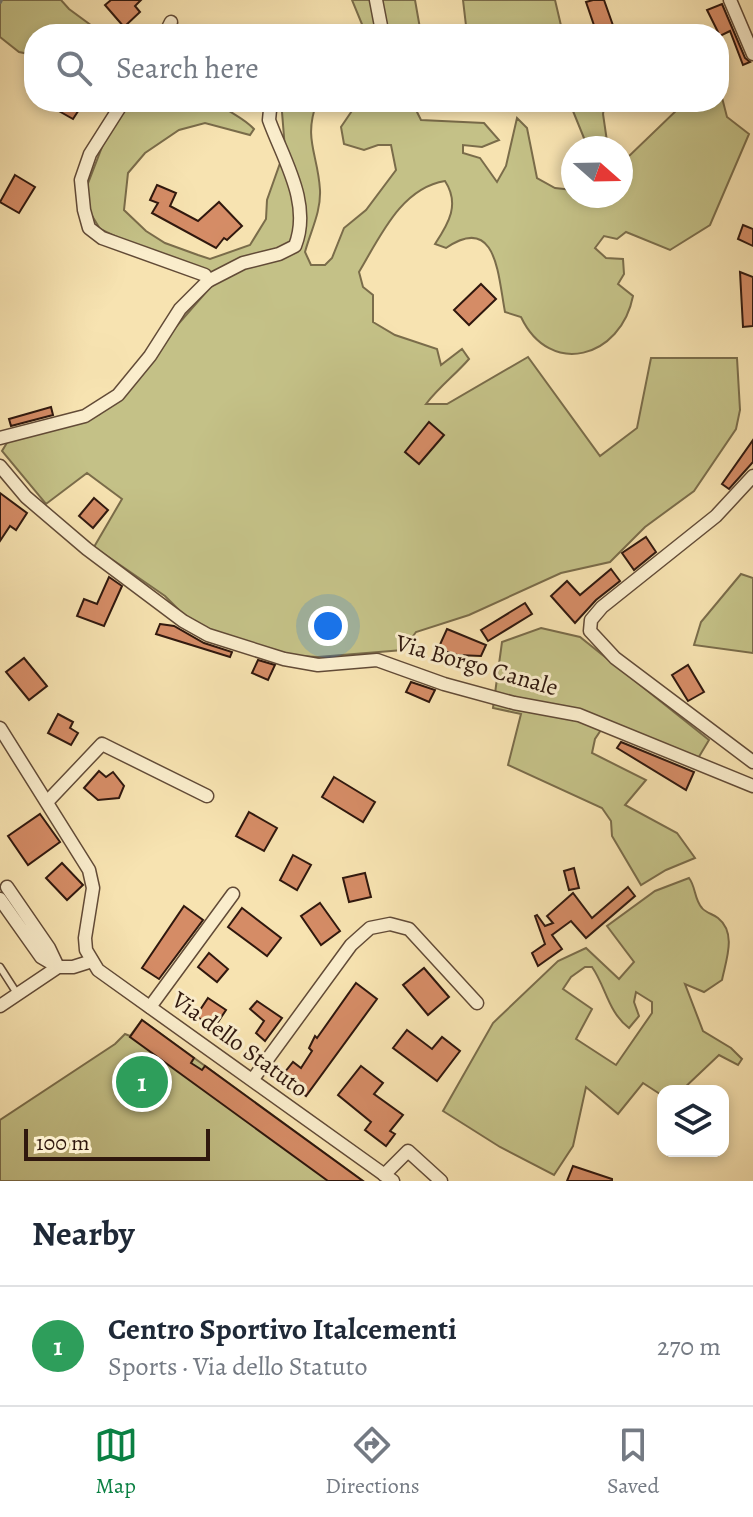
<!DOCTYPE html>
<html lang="en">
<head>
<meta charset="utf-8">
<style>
  body { margin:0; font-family:Alegreya,serif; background:#f2f2f3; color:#1f2937 }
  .controls { position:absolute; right:24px; bottom:24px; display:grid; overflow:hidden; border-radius:16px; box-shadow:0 4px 12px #0003 }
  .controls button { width:72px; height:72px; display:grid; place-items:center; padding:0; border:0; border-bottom:2px solid #e0e1e3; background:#fff; color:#1f2937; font:40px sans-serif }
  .compass { position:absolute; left:561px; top:136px; width:72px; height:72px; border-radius:50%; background:#fff; box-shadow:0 4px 12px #0003; rotate:110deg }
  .scale { position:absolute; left:24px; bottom:20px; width:186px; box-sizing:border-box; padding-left:8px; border:4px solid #30180e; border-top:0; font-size:22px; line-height:28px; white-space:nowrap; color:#30180e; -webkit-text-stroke:6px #faedcc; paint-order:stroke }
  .you { position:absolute; left:328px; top:626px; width:28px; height:28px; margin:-20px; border:6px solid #fff; border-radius:50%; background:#1a73e8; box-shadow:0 0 0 12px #1a73e833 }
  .badge { display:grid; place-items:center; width:52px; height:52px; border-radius:50%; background:#0b8043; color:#fff; font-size:26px; font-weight:700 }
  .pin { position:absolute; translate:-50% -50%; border:4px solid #fff; box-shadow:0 2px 8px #0006 }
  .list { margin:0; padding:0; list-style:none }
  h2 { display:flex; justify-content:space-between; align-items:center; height:104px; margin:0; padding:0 32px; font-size:34px }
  h2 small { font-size:26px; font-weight:400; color:#747a83 }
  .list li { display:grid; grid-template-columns:52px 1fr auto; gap:24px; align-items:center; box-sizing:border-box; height:120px; padding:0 32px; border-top:2px solid #e0e1e3 }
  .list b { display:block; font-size:30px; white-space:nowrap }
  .list p { margin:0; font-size:26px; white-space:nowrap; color:#747a83 }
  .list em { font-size:26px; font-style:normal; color:#747a83 }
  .icon { flex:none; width:44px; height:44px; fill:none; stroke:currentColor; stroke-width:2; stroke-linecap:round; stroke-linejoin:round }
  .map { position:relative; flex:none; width:753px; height:1181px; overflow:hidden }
  .search { position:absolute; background:#fff; box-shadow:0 4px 12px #0003; left:24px; right:24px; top:24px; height:88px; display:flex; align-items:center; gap:20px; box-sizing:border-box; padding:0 28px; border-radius:32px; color:#747a83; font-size:30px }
  .sheet { height:224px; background:#fff }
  nav { display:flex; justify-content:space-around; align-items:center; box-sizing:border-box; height:112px; border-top:2px solid #e0e1e3; background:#fff; font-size:22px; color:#747a83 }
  nav a { display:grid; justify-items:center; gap:4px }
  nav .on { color:#0b8043 }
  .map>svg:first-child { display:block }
</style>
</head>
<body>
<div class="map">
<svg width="753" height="1181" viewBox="0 0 753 1181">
  <rect width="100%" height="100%" fill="#f7e3b1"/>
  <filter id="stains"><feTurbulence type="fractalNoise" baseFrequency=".0025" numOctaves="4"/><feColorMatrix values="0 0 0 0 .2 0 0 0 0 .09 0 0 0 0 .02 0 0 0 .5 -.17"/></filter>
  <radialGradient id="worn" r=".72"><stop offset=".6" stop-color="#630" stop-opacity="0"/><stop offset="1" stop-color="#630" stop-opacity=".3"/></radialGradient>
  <g fill="#c4c187" stroke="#7a6c4a" stroke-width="2" fill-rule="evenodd">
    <polygon points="0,0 61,0 69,9 103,34 34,34 34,55 19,52 0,37"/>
    <polygon points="352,0 415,0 421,34 366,34"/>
    <polygon points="463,0 555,0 563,34 467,34"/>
    <path d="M719 86 727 117 749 134 710 225 670 250 626 232 617 239 604 236 595 248 606 258 623 259 624 274 618 284 633 296C621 358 550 378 521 317L505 312C498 276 497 213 446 248L435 244C449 223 460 204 445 181 401 188 380 237 359 272L363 287 373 295V322L395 335 437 349 441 365 462 349 469 359C455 375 439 387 426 404H447L528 357 600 456 637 428 651 358H737L740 410 736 429 694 491 645 527 610 562 561 573 469 615 416 632 403 650 318 657 279 655 224 638 188 619 165 596 94 547 122 499 87 473 46 504 2 451 8 441 81 422 100 414 214 283 100 229 82 199 107 134 128 102H217C229 113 243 117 254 129L250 135 205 123 179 130 145 153 128 173 124 210 146 231 165 243 198 255 210 259 250 245 266 219 267 200 285 149 282 112 284 102H317C303 139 318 154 320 190 321 212 311 230 305 252L311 265H325L332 258 344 228 366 210 396 170 391 145H378L364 150 344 144 341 127 358 102H412L421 120 484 123 499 140 482 147 463 145V153L480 158 497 182 506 166 517 118 527 128 537 178 555 188 573 190V196H621V167L624 169 628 157 680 107 678 102H719Z"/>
    <polygon points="489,102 605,102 603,114 608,148 588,148 573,111"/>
    <polygon points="741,574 753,578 753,653 694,645 701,622"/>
    <polygon points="541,628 580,637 709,740 697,760 607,721 595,739 592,753 646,780 625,805 677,833 695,858 666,870 641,885 612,836 611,821 602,808 508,765 521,714 493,708 502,642"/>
    <path d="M689 878C696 887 694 899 702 908 706 913 713 914 718 918 737 933 726 960 722 980L704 992 685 984 703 1031 731 1048 742 1059 738 1065 719 1055 681 1091H663V1096L643 1083 618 1114 586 1087 573 1146 554 1175 500 1147 443 1111 493 1023 558 961 586 948 619 979 634 962 607 926 655 891ZM585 967H592C606 987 608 1012 629 1028L639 1016 634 1002 636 992 652 1002V1013L616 1065 576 1039 592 1009 563 989 571 977Z"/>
    <polygon points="142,1020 363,1181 0,1181 0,1120 115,1044 125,1034 130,1036"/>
  </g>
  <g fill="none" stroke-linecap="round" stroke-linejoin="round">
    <polyline stroke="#737a72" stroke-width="4" points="0,2 1,0"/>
  </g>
  <g fill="#d58c66" stroke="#30180e" stroke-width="2">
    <polygon points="111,0 141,0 135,6 140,12 124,27 105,5"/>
    <polygon points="593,0 604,0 616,34 597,34 586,2"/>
    <polygon points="722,4 745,58 750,62 743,65 730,31 720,36 707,10"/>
    <polygon points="43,102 84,102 73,119"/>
    <polygon points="15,175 35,187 19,213 0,202"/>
    <polygon points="157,185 176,193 170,206 198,221 219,202 242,226 227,240 224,238 216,248 152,213 158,203 150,200"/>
    <polygon points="743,225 753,229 753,246 738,239"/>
    <polygon points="740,272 753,277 753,326 743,327"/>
    <polygon points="481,284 496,299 469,325 454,310"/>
    <polygon points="51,407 53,415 11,426 9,419"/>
    <polygon points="429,422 444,435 419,464 405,452"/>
    <polygon points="753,440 753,462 729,489 722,484"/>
    <polygon points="0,493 27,513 16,530 10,526 0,541"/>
    <polygon points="94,498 108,510 93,528 79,516"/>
    <polygon points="646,537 656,552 634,570 622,553"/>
    <polygon points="611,569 620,581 596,600 575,623 551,596 567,581 580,595"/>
    <polygon points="109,577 122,586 104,626 77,616 84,599 97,604"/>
    <polygon points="525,603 532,614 488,641 481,630"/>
    <polygon points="160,624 174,626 204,643 232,652 230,657 156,634"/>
    <polygon points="447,629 486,645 481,656 457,655 438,649"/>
    <polygon points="24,658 47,686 29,700 6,672"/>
    <polygon points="258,660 275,665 268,680 252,673"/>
    <polygon points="688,665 704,692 688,701 672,675"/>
    <polygon points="411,682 435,690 429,702 406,692"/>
    <polygon points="58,714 73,722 70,728 78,733 71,745 48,733"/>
    <polygon points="621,742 694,772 686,790 617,748"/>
    <polygon points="99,771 106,777 113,772 124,786 119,798 98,800 84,788"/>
    <polygon points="334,777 375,802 363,822 322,797"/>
    <polygon points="249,812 277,828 264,851 236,836"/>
    <polygon points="40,814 60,842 28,865 8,836"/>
    <polygon points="293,855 311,865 297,890 280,880"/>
    <polygon points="62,863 83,885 67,900 46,878"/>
    <polygon points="574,868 579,888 569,890 564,871"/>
    <polygon points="365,873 371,897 349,902 343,878"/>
    <polygon points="628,887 635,896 586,938 571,921 552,935 562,949 538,966 532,953 545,944 535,916 537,915 545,926 553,923 547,916 573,893 592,918"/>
    <polygon points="320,903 340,931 321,945 301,916"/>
    <polygon points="184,906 203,920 159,979 142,968"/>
    <polygon points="242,908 281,938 267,956 228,927"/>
    <polygon points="209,953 228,969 217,982 198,967"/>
    <polygon points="424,968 449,997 428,1015 403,985"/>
    <polygon points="356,983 377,999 306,1096 281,1077 293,1062 301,1068 312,1051 309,1048 315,1036 317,1038"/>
    <polygon points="208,998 226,1010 214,1028 196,1016"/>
    <polygon points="257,1001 282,1018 265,1041 256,1033 264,1021 250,1009"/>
    <polygon points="142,1020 194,1058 191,1063 202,1070 205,1066 363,1181 328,1181 130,1037"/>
    <polygon points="407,1030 432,1049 442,1037 460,1051 437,1081 393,1048"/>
    <polygon points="361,1066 383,1083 374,1094 403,1115 390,1131 395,1134 386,1146 365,1130 371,1122 338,1095"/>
    <polygon points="573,1166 612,1179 612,1181 567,1181"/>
  </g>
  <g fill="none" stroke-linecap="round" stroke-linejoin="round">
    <g stroke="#624b37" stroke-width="9">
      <polyline id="lane" points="0,967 18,995"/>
    </g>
    <g stroke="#624b37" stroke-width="15">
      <g id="street">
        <polyline points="730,0 753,54"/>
        <polyline points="165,34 171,22"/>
        <polyline points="376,34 381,26 376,0"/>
        <path d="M208 281 243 263 279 254 295 246C312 203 283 159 269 120L270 110 275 102"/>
        <polyline points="0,438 85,416 118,395 150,356 180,309 208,281 205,275 102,238 89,228 84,210 81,180 90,154 123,102"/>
        <polyline points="0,466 26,497 87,549 183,621 208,635 284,659 318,665 377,660 444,684 514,703 579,715 753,786"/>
        <polyline points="753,476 716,516 602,607 591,620 590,631 615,658 753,762"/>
        <polyline points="0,728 89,870 93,888 85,938 86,950 98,970 393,1181"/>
        <polyline points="47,802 102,744 207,796"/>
        <polyline points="0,899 41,957 58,967 49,948 7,887"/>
        <polyline points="0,1006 58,967 73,967 92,961"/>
        <polyline points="150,1007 233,894"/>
        <polyline points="253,1079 351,945 370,928 390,924 409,929 477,1003"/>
        <polyline points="384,1175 408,1151 441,1181"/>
      </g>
    </g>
    <use href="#lane" stroke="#faedcc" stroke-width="6"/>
    <use href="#street" stroke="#faedcc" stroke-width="12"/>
  </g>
  <g text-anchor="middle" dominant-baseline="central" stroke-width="6" stroke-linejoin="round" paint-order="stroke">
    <g font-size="24" fill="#30180e" stroke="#faedcc">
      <text transform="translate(477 665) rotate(16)">Via Borgo Canale</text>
      <text transform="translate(240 1044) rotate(36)">Via dello Statuto</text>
    </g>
  </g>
  <rect width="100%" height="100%" filter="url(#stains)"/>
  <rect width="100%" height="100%" fill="url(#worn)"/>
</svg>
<div class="controls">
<button><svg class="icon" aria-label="layers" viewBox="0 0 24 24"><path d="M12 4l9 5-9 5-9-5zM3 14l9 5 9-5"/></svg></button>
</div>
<svg class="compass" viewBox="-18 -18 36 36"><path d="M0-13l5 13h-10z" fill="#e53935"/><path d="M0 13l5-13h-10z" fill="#747a83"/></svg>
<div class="scale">100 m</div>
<div class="you"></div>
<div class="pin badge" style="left:142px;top:1082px;background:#2e9e5b">1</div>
<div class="search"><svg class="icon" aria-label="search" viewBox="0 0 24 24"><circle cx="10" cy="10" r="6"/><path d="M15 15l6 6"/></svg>Search here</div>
</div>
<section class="sheet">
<h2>Nearby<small></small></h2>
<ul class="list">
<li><span class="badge" style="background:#2e9e5b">1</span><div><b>Centro Sportivo Italcementi</b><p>Sports · Via dello Statuto</p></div><em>270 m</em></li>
</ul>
</section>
<nav>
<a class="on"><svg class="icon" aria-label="map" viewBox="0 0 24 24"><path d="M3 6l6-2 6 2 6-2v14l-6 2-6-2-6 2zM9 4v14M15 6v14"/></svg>Map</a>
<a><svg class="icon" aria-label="directions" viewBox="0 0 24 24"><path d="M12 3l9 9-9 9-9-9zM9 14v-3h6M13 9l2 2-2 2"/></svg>Directions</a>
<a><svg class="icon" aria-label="saved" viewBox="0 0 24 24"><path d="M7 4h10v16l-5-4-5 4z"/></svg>Saved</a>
</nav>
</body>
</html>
